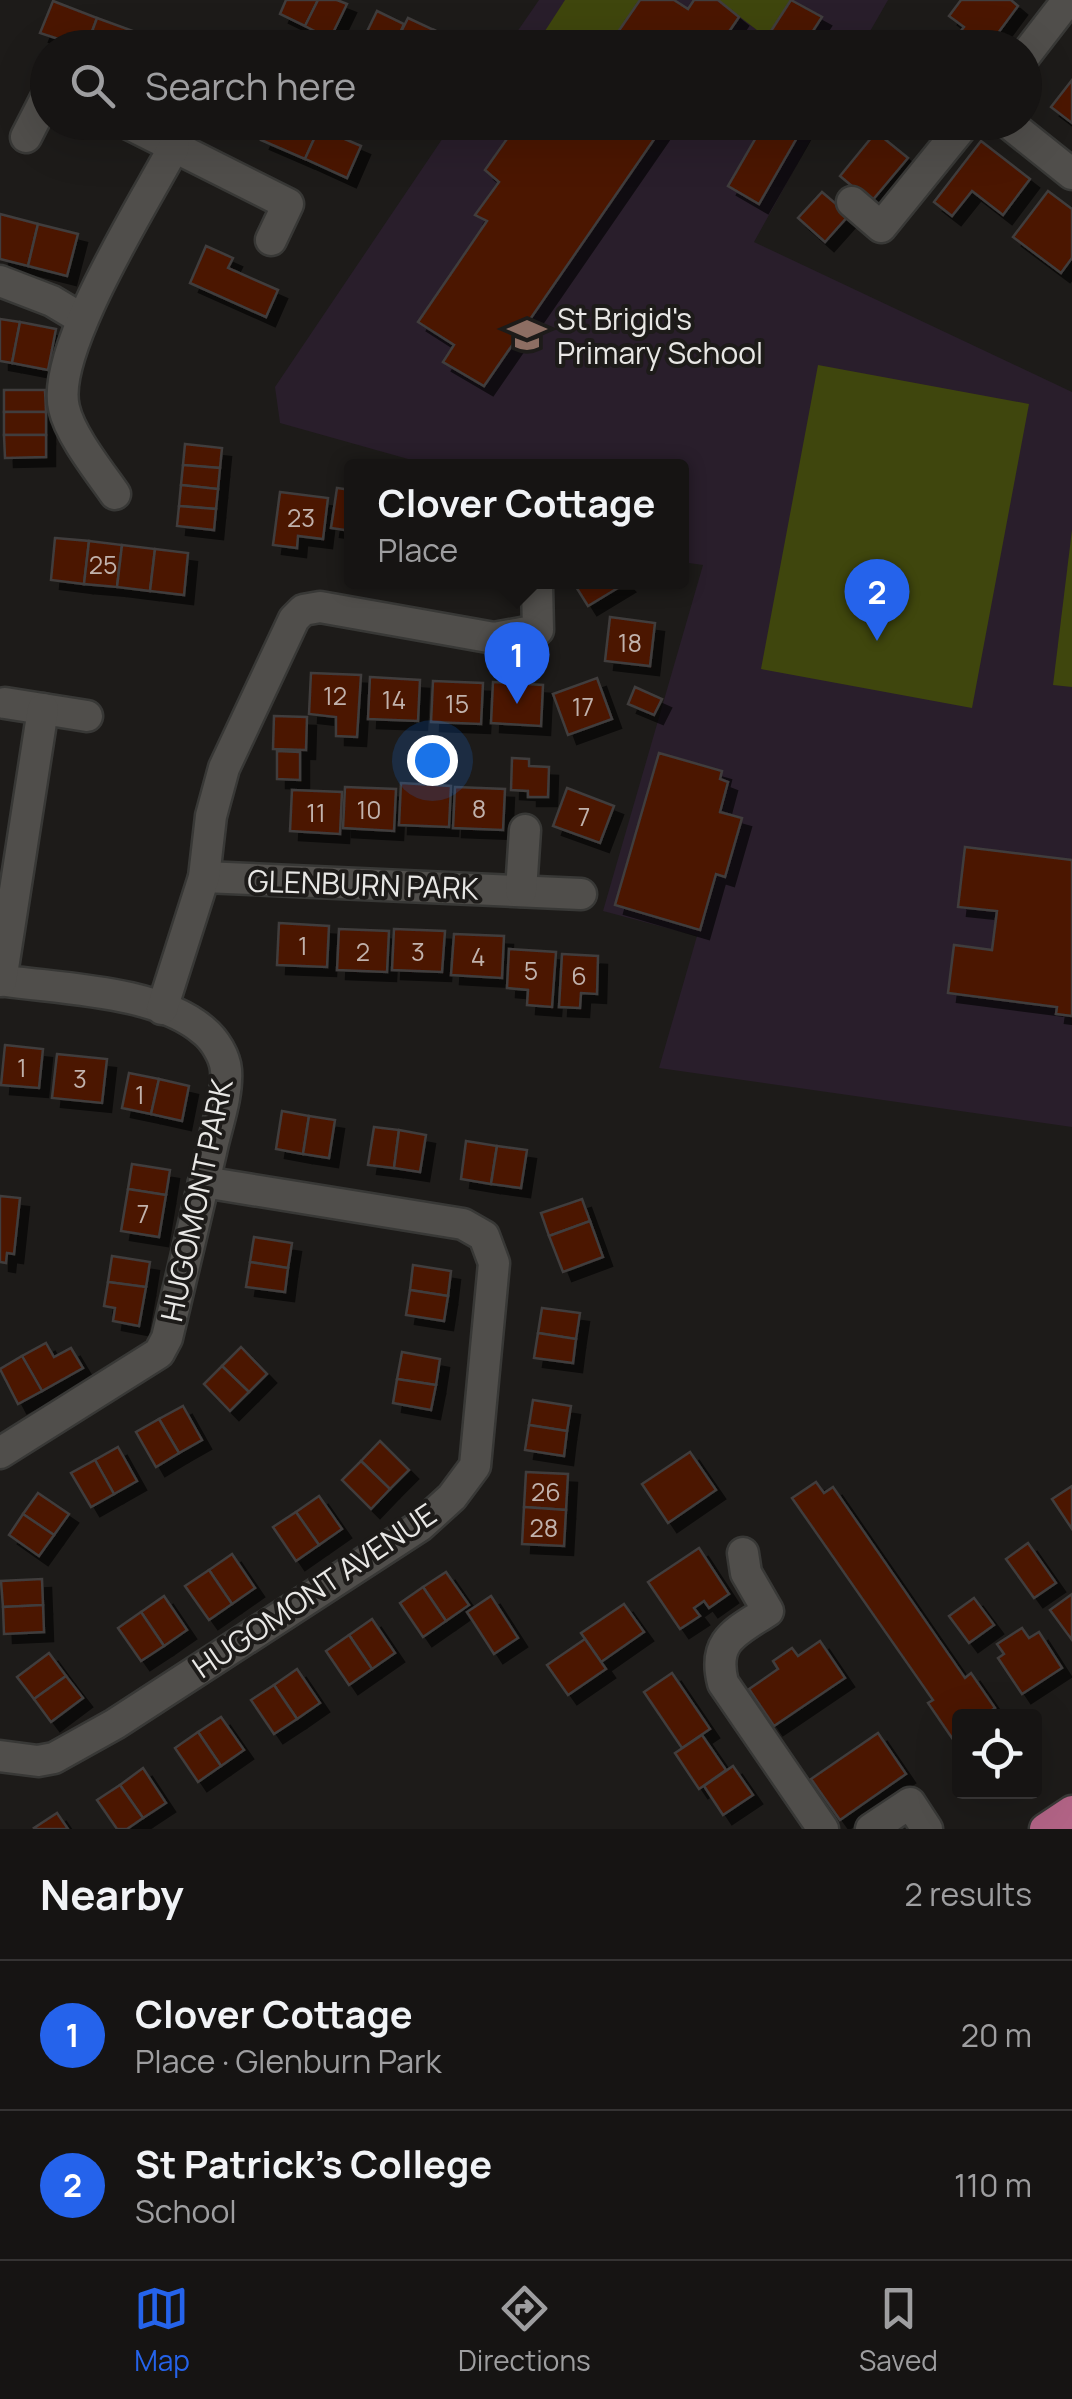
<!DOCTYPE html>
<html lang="en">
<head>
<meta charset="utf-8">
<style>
  body { margin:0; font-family:Manrope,sans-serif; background:#232121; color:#f1f3f6 }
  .controls { position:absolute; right:30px; bottom:30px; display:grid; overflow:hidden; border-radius:10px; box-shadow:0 10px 40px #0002 }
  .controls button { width:90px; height:90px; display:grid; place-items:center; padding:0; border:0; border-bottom:2px solid #353333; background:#161413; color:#f1f3f6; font:50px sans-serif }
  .you { position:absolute; left:432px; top:760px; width:35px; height:35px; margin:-25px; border:8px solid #fff; border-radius:50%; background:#1a73e8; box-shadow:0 0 0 15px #1a73e833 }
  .badge { display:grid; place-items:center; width:65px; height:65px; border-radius:50%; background:#2563eb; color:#fff; font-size:32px; font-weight:700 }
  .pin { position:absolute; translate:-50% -82px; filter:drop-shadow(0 2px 5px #0008) }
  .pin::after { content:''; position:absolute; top:52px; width:35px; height:30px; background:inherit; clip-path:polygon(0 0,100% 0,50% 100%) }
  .popup { position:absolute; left:344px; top:459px; width:345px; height:130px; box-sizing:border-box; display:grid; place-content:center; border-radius:10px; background:#161413; filter:drop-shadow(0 2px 8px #0005); font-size:32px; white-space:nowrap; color:#9e9ea0 }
  .popup b { font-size:38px; color:#f1f3f6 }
  .popup::after { content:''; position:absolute; left:50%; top:100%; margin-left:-20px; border:20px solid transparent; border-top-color:#161413 }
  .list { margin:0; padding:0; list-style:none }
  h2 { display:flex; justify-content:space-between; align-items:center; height:130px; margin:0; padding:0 40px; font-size:42px }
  h2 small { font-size:32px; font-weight:400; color:#9e9ea0 }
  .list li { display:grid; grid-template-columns:65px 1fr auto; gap:30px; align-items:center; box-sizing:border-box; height:150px; padding:0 40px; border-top:2px solid #353333 }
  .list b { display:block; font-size:38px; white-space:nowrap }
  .list p { margin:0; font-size:32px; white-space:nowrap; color:#9e9ea0 }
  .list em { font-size:32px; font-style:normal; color:#9e9ea0 }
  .icon { flex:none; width:55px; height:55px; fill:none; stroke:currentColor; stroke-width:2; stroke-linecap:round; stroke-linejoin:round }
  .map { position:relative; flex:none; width:1072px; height:1829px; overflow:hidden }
  .search { position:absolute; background:#161413; box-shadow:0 10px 40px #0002; left:30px; right:30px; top:30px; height:110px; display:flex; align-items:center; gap:25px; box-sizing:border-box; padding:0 35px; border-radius:55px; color:#9e9ea0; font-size:38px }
  .sheet { height:430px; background:#161413 }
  nav { display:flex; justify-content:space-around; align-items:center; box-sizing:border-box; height:140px; border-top:2px solid #353333; background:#161413; font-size:28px; color:#9e9ea0 }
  nav a { display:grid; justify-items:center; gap:5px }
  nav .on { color:#2563eb }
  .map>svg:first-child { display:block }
</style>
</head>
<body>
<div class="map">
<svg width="1072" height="1829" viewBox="0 0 1072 1829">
  <defs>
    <filter id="shadow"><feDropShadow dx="9" dy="9" stdDeviation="0" flood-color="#0009"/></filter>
  </defs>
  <rect width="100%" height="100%" fill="#1d1b19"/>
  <g fill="#291e2b">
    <polygon points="539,0 888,0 861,47 506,48"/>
    <polygon points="453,123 820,123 754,242 1072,392 1072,1127 659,1068 697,936 603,911 703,565 682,562 682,467 433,466 280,423 275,387"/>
  </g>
  <g fill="#3f460d">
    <polygon points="565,0 640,0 607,47 534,48"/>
    <polygon points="718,0 791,0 766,37"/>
    <polygon points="818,365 1029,404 972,708 761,669"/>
    <polygon points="1072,530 1072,687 1053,685"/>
  </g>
  <g fill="#4b1503" stroke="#403d3c" stroke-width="2.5" filter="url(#shadow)">
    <polygon points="286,0 318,0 305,26 280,14"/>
    <polygon points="318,0 337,0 347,4 330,39 305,26"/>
    <polygon points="640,0 674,0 688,9 694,0 718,0 739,17 718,48 607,48"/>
    <polygon points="791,0 822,17 802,48 760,48"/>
    <polygon points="961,0 1011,0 1018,6 987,48 970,48 956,37 964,27 949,16"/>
    <polygon points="53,1 97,18 86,48 40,33"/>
    <polygon points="377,11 404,24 393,48 359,48"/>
    <polygon points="97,18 141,34 135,48 86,48"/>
    <polygon points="408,18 434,30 425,48 393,48"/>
    <polygon points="434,30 461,43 458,48 425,48"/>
    <polygon points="1072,80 1072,123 1051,107"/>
    <polygon points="269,122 308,122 319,128 305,159 261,140"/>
    <polygon points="519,122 666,122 484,386 443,362 454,345 418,322 487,221 475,215 499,182 485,170"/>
    <polygon points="765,122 806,122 759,204 728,186"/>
    <polygon points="319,128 361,146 347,178 305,159"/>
    <polygon points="876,132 908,158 871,202 840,176"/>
    <polygon points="981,141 1030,179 1003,215 972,191 952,216 934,202"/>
    <polygon points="1048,191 1072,209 1072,258 1061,273 1013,237"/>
    <polygon points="822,192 849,215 825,242 798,218"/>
    <polygon points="0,214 38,224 28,266 0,259"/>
    <polygon points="38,224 78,234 67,276 28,266"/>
    <polygon points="206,246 233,258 228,268 278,290 266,317 190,283"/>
    <polygon points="0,319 20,322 12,363 0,361"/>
    <polygon points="20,322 56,329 48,370 12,363"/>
    <polygon points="4,390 45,390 46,412 4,412"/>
    <rect x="4" y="412" width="42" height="23"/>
    <polygon points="4,435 46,435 46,457 5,458"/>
    <polygon points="185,444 222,448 220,468 183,465"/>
    <polygon points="183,465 220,468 218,489 181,485"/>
    <polygon points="181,485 218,489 216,509 179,506"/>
    <polygon points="337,488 352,490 352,531 331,528"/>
    <polygon points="280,492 328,498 323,539 298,536 297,548 273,545"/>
    <polygon points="179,506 216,509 214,530 177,526"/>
    <polygon points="55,538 89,541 84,584 51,580"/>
    <polygon points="89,541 122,545 117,587 84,584"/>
    <polygon points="122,545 155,549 150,591 117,587"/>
    <polygon points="155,549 188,553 184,595 150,591"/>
    <polygon points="573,582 625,582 626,583 588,606"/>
    <polygon points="610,617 655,623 650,666 605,661"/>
    <polygon points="311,673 361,675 357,737 336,736 336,717 309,714"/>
    <polygon points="370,677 420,680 418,721 368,719"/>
    <polygon points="597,678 612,719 568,735 553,694"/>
    <polygon points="433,681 483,683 481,724 431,722"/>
    <polygon points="493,682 543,685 541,726 491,723"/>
    <polygon points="635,687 662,699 654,715 628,704"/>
    <polygon points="274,716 307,717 306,750 273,749"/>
    <polygon points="277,751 300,752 300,780 277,779"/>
    <polygon points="659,753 722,771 720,779 728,782 720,812 742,818 725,877 716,874 700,930 615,905"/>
    <polygon points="512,758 529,759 529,766 549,767 548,797 528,797 528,791 511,790"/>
    <polygon points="401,783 451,786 449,827 399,825"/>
    <polygon points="345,787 396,789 394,831 343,828"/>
    <polygon points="455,787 505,789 503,830 453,828"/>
    <polygon points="567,788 614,806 600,843 553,826"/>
    <polygon points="292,790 342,792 340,834 290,831"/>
    <polygon points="965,847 1072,860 1072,1016 1056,1014 1057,1007 948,993 954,945 992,950 997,911 958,907"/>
    <polygon points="279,923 329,926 327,967 277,965"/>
    <polygon points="339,929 389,931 387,972 337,970"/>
    <polygon points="394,929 445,931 442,972 392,970"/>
    <polygon points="454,934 504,936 502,978 451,975"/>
    <polygon points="509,949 556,952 552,1007 527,1005 528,990 507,988"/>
    <polygon points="562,954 598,956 597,994 581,993 580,1008 559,1007"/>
    <polygon points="5,1045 43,1049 39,1088 1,1085"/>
    <polygon points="57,1054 107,1059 102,1103 52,1098"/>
    <polygon points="129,1073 159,1079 151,1114 122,1108"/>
    <polygon points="159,1079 189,1086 182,1121 151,1114"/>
    <polygon points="282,1111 309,1116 303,1154 276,1149"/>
    <polygon points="309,1116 335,1120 329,1158 303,1154"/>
    <polygon points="374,1127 399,1130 394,1168 368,1165"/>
    <polygon points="399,1130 426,1135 420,1172 394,1168"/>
    <polygon points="466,1141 497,1146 491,1184 461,1179"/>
    <polygon points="497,1146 527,1150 521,1188 491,1184"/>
    <polygon points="132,1164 170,1170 166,1195 128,1189"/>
    <polygon points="128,1189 166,1195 159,1237 121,1231"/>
    <polygon points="0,1196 20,1198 14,1254 7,1253 6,1263 0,1262"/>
    <polygon points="582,1199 590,1221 549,1236 541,1213"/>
    <polygon points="590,1221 603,1257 563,1272 549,1236"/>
    <polygon points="254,1237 292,1243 288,1268 250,1262"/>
    <polygon points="112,1256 150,1262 146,1287 108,1282"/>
    <polygon points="250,1262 288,1268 285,1292 246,1287"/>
    <polygon points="413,1265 451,1271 448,1296 410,1290"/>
    <polygon points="108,1282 146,1287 139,1326 113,1321 115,1308 104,1306"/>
    <polygon points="410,1290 448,1296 444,1321 406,1315"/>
    <polygon points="542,1308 580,1313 576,1339 538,1333"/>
    <polygon points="538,1333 576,1339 573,1363 534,1358"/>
    <polygon points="46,1343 54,1357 71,1348 83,1368 42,1391 22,1356"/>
    <polygon points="241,1347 267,1374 249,1392 222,1366"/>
    <polygon points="402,1352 440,1359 436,1385 397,1379"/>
    <polygon points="22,1356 42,1391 18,1404 0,1369"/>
    <polygon points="222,1366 249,1392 230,1411 204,1384"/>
    <polygon points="397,1379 436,1385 431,1410 393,1403"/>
    <polygon points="533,1400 571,1406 567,1431 529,1425"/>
    <polygon points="183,1406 202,1440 179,1453 159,1419"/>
    <polygon points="159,1419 179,1453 156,1467 136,1432"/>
    <polygon points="529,1425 567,1431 564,1456 525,1450"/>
    <polygon points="380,1441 409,1470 390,1489 361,1461"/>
    <polygon points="118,1447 137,1481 114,1494 95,1460"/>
    <polygon points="690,1452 716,1490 668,1523 642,1484"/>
    <polygon points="95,1460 114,1494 91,1507 71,1473"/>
    <polygon points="361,1461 390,1489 371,1509 342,1480"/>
    <polygon points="526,1472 568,1474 566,1510 524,1507"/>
    <polygon points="816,1482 824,1493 833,1487 965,1678 971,1673 995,1708 983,1716 960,1716 960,1733 952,1738 928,1703 933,1700 792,1498"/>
    <polygon points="1072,1486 1072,1529 1052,1499"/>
    <polygon points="38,1493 69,1514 54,1535 23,1514"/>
    <polygon points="319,1496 342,1529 319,1545 296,1512"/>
    <polygon points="524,1507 566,1510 564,1546 522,1544"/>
    <polygon points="296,1512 319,1545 296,1561 273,1527"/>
    <polygon points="23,1514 54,1535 39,1556 9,1535"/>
    <polygon points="1028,1543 1056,1583 1034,1598 1006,1559"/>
    <polygon points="699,1548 729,1594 709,1608 704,1601 694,1608 700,1616 680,1629 648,1582"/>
    <polygon points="232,1554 255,1588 232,1604 209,1570"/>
    <polygon points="209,1570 232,1604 209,1620 185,1586"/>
    <polygon points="446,1572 469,1605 446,1621 423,1587"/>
    <polygon points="42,1579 43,1605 3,1607 1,1581"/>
    <polygon points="423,1587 446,1621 423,1637 400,1603"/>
    <polygon points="1072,1594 1072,1640 1050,1610"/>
    <polygon points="164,1596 187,1630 164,1646 141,1612"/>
    <polygon points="491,1596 518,1638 494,1654 467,1612"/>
    <polygon points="974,1598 994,1625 969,1643 949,1616"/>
    <polygon points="624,1604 644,1632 601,1662 581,1633"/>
    <polygon points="43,1605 44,1632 4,1634 3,1607"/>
    <polygon points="141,1612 164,1646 141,1661 118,1628"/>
    <polygon points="372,1619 395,1653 372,1669 349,1635"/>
    <polygon points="1022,1628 1029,1638 1039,1632 1062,1668 1022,1694 998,1658 1004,1654 997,1644"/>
    <polygon points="349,1635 372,1669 349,1685 326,1651"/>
    <polygon points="585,1639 606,1669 568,1695 547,1665"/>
    <polygon points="820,1641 845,1678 774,1726 749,1689 778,1669 773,1661 792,1648 798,1656"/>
    <polygon points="49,1653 66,1676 34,1699 17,1677"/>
    <polygon points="297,1669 320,1703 297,1719 274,1685"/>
    <polygon points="672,1673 710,1729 682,1748 644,1692"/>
    <polygon points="66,1676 83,1698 51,1722 34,1699"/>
    <polygon points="274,1685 297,1719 274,1734 251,1700"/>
    <polygon points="221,1717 244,1750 221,1766 198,1732"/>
    <polygon points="198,1732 221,1766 198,1782 175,1748"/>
    <polygon points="878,1733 906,1774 840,1820 811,1779"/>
    <polygon points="702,1735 726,1770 699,1789 675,1753"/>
    <polygon points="733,1766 753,1795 723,1815 704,1786"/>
    <polygon points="143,1768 166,1803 143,1818 120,1785"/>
    <polygon points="120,1785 143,1818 127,1829 117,1829 97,1800"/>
    <polygon points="57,1813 68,1829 35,1829 34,1828"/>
  </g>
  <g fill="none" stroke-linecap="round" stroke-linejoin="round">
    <g stroke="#383836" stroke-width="35">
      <g id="minor">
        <polyline points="1024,57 1068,0"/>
        <polyline points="125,122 288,204 271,240"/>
        <polyline points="1007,122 1072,174"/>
        <polyline points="26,137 48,94"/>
        <polyline points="852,202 881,227 966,122"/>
        <polyline points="0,281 52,301 82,319"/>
        <path d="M115 494C99 471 70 435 64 408 50 351 145 202 174 147"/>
        <polyline points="5,703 87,716"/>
        <polyline points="204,877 581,894"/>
        <polyline points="521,891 525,830"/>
        <path d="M0 980C60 989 157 990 204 1031 215 1040 225 1057 226 1070 228 1097 216 1127 211 1152 196 1214 182 1276 167 1338L159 1353 0 1453"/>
        <polyline points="1,981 43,709"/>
        <polyline points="162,1009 204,877 211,816 224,768 294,619 303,610 320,607 494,638 538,630 537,586"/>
        <path d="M743 1553 746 1573 768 1611C736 1632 712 1640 723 1683L823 1829"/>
        <polyline points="0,1756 38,1761 54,1758 115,1724 420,1526 452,1497 475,1466 494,1263 484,1236 463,1224 204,1182"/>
        <polyline points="871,1829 910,1803 927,1829"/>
      </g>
    </g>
    <g stroke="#383836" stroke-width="35">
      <polyline id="major" points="1045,1829 1072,1811"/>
    </g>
    <use href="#minor" stroke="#504e4b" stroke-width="30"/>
    <use href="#major" stroke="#b16385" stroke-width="30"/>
  </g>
  <defs>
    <g id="school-bare" transform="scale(3)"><path d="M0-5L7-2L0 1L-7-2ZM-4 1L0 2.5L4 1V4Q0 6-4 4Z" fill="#8d6e63" stroke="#1d1b19" stroke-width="2.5" paint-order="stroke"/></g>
  </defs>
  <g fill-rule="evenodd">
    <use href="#school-bare" x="527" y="335"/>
  </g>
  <g text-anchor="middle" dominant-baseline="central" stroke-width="8" stroke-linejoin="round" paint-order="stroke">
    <g font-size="25" fill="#c1b2ac">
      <text x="301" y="517">23</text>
      <text x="103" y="564">25</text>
      <text x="630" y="642">18</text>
      <text x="335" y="695">12</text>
      <text x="394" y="699">14</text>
      <text x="457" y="703">15</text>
      <text x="583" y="706">17</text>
      <text x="479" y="808">8</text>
      <text x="369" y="809">10</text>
      <text x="316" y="812">11</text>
      <text x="584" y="816">7</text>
      <text x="303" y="945">1</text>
      <text x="363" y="951">2</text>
      <text x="418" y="951">3</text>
      <text x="478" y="956">4</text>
      <text x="531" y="970">5</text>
      <text x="579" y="975">6</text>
      <text x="22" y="1067">1</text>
      <text x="80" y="1078">3</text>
      <text x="140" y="1094">1</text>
      <text x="143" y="1213">7</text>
      <text x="546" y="1491">26</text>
      <text x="544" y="1527">28</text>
    </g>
    <g font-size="30" fill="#e8e7e5" stroke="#1d1b19" text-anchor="start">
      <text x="557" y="318">St Brigid's<tspan x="557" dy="34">Primary School</tspan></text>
    </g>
    <g font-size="30" fill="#e8e7e5" stroke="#1d1b19">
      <text transform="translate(363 884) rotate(2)">GLENBURN PARK</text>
      <text transform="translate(196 1200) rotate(-78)">HUGOMONT PARK</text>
      <text transform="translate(314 1590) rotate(-34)">HUGOMONT AVENUE</text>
    </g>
  </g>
</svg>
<div class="controls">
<button><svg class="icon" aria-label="locate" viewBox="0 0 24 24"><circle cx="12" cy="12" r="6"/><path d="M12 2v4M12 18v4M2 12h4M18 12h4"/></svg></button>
</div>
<div class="you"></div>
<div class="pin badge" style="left:517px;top:704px">1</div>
<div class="popup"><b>Clover Cottage</b>Place</div>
<div class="pin badge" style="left:877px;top:641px">2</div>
<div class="search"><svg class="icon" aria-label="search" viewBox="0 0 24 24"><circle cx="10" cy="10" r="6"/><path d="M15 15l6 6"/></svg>Search here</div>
</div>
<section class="sheet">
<h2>Nearby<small>2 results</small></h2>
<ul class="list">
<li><span class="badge">1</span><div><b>Clover Cottage</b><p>Place · Glenburn Park</p></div><em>20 m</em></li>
<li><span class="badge">2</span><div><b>St Patrick's College</b><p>School</p></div><em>110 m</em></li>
</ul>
</section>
<nav>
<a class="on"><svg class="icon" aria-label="map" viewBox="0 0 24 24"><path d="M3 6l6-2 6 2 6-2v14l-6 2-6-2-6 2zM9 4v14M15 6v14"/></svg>Map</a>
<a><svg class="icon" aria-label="directions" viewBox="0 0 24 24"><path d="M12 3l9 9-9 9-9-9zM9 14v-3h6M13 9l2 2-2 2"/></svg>Directions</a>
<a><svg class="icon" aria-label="saved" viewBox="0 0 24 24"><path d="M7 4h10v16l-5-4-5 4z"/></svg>Saved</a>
</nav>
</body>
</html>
